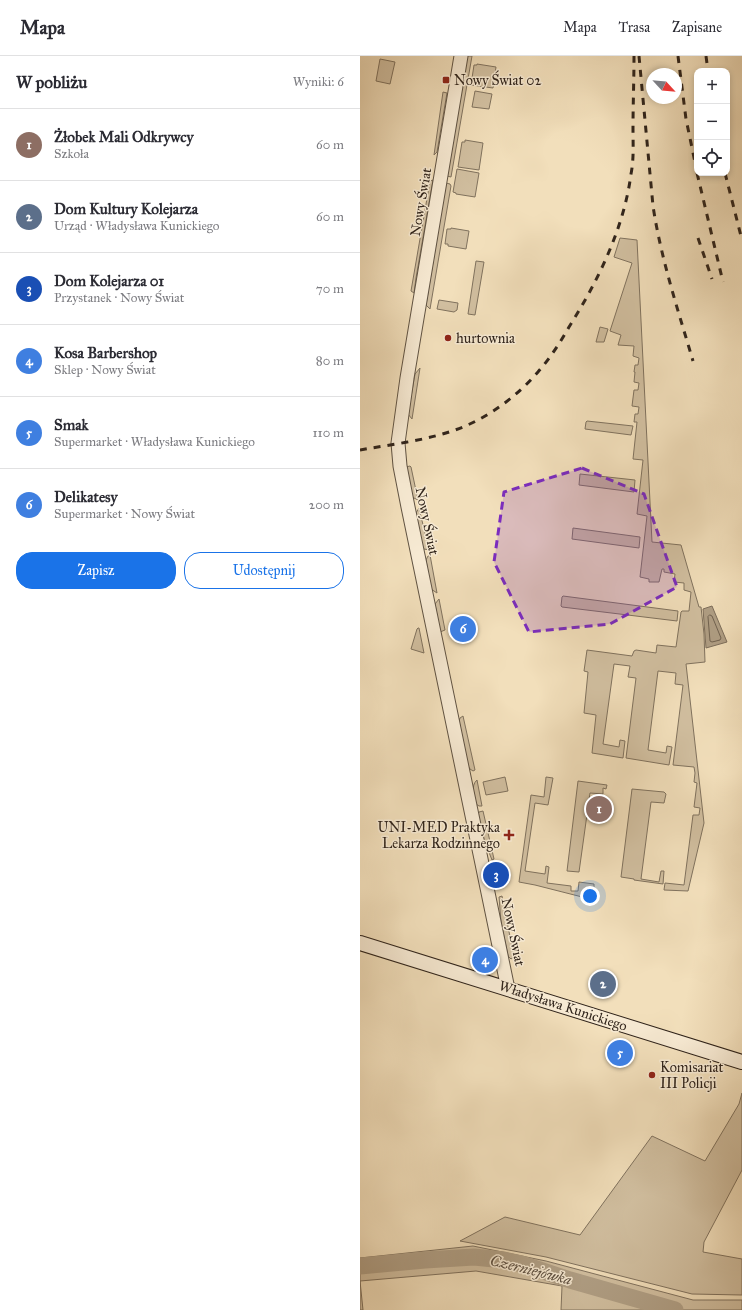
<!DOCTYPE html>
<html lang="pl">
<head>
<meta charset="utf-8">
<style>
  body { margin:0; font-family:"IM FELL Great Primer",serif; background:#f7f7f7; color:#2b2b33 }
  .controls { position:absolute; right:12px; top:12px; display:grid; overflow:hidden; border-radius:8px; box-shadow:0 2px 6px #0003 }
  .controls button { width:36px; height:36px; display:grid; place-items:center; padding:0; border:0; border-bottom:1px solid #e1e1e2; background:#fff; color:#2b2b33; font:20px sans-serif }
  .compass { position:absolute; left:286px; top:12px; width:36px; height:36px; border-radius:50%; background:#fff; box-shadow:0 2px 6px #0003; rotate:116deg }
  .you { position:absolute; left:230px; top:840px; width:14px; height:14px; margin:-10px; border:3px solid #fff; border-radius:50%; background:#1a73e8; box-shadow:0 0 0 6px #1a73e833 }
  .badge { display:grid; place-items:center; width:26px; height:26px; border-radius:50%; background:#1a73e8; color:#fff; font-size:13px; font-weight:700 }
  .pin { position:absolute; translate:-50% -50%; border:2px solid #fff; box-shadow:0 1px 4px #0006 }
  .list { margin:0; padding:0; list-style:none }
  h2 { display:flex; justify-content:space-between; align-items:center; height:52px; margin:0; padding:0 16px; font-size:17px }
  h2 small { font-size:13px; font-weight:400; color:#7c7c81 }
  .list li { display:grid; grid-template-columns:26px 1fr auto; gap:12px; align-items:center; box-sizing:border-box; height:72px; padding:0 16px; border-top:1px solid #e1e1e2 }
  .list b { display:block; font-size:15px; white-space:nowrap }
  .list p { margin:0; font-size:13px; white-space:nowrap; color:#7c7c81 }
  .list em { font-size:13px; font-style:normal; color:#7c7c81 }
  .actions { display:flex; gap:8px; padding:12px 16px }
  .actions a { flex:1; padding:9px 0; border:1px solid #1a73e8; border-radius:16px; text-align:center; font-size:14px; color:#1a73e8 }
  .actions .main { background:#1a73e8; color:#fff }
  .icon { flex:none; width:22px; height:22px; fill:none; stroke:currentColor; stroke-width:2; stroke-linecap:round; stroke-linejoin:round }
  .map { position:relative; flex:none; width:382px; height:1254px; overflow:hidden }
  header { display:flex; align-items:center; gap:24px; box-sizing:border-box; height:56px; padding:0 20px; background:#fff; border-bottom:1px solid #e1e1e2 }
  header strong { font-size:19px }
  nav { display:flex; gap:22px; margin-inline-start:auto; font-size:14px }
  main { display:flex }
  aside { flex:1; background:#fff }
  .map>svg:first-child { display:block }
</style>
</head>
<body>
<header>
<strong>Mapa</strong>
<nav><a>Mapa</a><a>Trasa</a><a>Zapisane</a></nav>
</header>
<main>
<aside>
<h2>W pobliżu<small>Wyniki: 6</small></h2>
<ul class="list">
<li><span class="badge" style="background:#8d6e63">1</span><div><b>Żłobek Mali Odkrywcy</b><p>Szkoła</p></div><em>60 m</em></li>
<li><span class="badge" style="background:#5c6f8a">2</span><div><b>Dom Kultury Kolejarza</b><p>Urząd · Władysława Kunickiego</p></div><em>60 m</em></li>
<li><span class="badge" style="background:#1a4fb4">3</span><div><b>Dom Kolejarza 01</b><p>Przystanek · Nowy Świat</p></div><em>70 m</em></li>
<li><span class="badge" style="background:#3f7fe0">4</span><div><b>Kosa Barbershop</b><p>Sklep · Nowy Świat</p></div><em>80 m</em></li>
<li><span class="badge" style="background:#3f7fe0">5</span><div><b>Smak</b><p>Supermarket · Władysława Kunickiego</p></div><em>110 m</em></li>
<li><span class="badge" style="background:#3f7fe0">6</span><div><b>Delikatesy</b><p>Supermarket · Nowy Świat</p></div><em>200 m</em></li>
</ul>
<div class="actions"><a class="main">Zapisz</a><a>Udostępnij</a></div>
</aside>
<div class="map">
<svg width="382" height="1254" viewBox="0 0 382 1254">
  <rect width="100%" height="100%" fill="#f2dfbb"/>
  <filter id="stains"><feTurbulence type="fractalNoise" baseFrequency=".005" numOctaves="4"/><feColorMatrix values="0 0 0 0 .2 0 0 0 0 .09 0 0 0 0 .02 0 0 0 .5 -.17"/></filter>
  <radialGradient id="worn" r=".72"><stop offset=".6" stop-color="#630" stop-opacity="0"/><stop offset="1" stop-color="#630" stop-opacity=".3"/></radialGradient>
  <g fill="#d1bfa0" stroke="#80725e">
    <polygon points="107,0 112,0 91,121 87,120"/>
    <polygon points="20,3 35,6 30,28 16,25"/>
    <polygon points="117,8 136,11 133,32 111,29 114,9 117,9"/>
    <polygon points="115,35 132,38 129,53 112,51"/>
    <polygon points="83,36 87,37 77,96 74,99"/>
    <polygon points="105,84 123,87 119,114 98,111 102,86 105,86"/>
    <polygon points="97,113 119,117 115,141 96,138 96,137 93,136"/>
    <polygon points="73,124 56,222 54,237 51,235 70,125"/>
    <polygon points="86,127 90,128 91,130 70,253 66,249"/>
    <polygon points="91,172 109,175 106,193 88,190 88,188 85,188 87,173 91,173"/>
    <polygon points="260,182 277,184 292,486 321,489 339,551 341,551 344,578 345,606 326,608 344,767 328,835 304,834 305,827 324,829 333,759 339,759 340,752 334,751 337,727 334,726 335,717 334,711 313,709 323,629 315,628 316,617 298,615 288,694 306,697 307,690 312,691 309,709 266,702 276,622 268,621 270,610 254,608 243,688 259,691 260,684 265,685 263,702 232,697 236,659 224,657 228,616 224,615 227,594 272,600 274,595 276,594 296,597 297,589 316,591 321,556 322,555 329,555 331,536 324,534 324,527 314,526 315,518 304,516 304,513 302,513 299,526 289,526 289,523 280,521 287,460 277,458 283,404 273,403 277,366 274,366 275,358 278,358 279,351 272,350 274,334 278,334 279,327 274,326 275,316 274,316 275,309 278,309 279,302 273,300 274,290 258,289 261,279 250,275 272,207 254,201"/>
    <polygon points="116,205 124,206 115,259 108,258"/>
    <polygon points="79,244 98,247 97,254 94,256 77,253"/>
    <polygon points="240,271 248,273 244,286 236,286"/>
    <polygon points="60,312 52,363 48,358 55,318"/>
    <polygon points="227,365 273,370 271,379 225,373 226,366"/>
    <polygon points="50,410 51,411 58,444 52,441 46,411"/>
    <polygon points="220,418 275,424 274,436 219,429"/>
    <polygon points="59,452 69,494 64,493 62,491 56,457"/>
    <polygon points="213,472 280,481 279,492 212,483"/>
    <polygon points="70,499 77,537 71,533 66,504 68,500"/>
    <polygon points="203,540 318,555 317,565 202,551 201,550 202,541"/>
    <polygon points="79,543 85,574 80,576 75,548"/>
    <polygon points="58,572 59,572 64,597 51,593 57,573"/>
    <polygon points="103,660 115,714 113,715 110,713 108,710 99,665 100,662"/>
    <polygon points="145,721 148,735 126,739 123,726"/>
    <polygon points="186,721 193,722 188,749 175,747 165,815 185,818 186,810 189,811 187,827 211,830 211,835 218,835 219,826 234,828 234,844 175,829 159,826 171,739 184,741"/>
    <path d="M117 724 122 750H119L116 748C115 740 110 730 117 724Z"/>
    <polygon points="218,725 247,729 246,733 243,732 243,738 230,737 219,816 207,815"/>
    <polygon points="272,733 304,736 306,738 304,747 291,746 281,823 299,826 301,815 304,815 303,828 274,824 274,823 261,821"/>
    <polygon points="123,755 134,803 132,804 123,781 118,759 119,756"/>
    <polygon points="142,840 154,901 151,903 148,900 141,866 139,841"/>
    <polygon points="382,1037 382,1114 344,1186 343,1196 382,1203 382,1239 332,1238 186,1201 100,1185 145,1161 220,1179 292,1080 345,1105 379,1048"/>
    <polygon points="113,1190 186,1205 333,1244 382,1244 382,1254 201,1254 202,1230 116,1215 0,1225 3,1254 0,1254 0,1202"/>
  </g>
  <polygon fill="#b09f85" stroke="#7d6e5b" points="352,550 367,586 346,592 343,553"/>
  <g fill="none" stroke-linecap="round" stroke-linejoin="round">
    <polygon stroke="#706250" stroke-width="1" points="350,559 352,560 361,582 360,584 352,586 350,585 348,561"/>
    <polyline stroke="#b09f85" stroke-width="17" points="0,1210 65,1204 114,1201 144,1204 162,1208 210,1224 315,1254"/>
    <g stroke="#605343" stroke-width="15">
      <polyline id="tertiary" points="101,0 47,322 38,387 40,410 48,451 148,933"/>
    </g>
    <g stroke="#30241b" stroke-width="16">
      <polyline id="secondary" points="0,887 382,1006"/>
    </g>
    <use href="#tertiary" stroke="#f7ead3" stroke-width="13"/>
    <use href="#secondary" stroke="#f7ead3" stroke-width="14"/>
    <g stroke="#30241b" stroke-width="3" stroke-dasharray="7 7" stroke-linecap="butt">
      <path d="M279 0 293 150C301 203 318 254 333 305"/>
      <polyline points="318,0 326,63 337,116"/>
      <polyline points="346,0 348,15"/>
      <polyline points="337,117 363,226"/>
      <polyline points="365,117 382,184"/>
      <polyline points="338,182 352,223"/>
      <path d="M0 394C34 388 71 384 103 371 132 359 158 339 178 316 190 302 200 287 209 271 238 225 264 172 271 118 274 103 273 88 273 73 273 48 274 24 274 0"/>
    </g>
  </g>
  <path fill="#7b2cbf" fill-opacity="0.2" stroke="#7b2cbf" stroke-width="3" stroke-dasharray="8 5" stroke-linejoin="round" d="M222 412 284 438 317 531 250 568 169 576 134 506 144 436Z"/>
  <g fill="#8f2418" stroke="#f7ead3" stroke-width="1.5">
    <rect x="82" y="20" width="8" height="8" rx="2"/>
    <circle cx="88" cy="282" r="4"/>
    <path d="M147 773h4v4h4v4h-4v4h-4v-4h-4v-4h4z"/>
    <circle cx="292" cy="1019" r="4"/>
  </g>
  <g text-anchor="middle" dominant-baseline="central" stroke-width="3" stroke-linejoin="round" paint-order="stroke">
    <g font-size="14" fill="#30241b" stroke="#f7ead3" text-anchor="start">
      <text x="94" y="24">Nowy Świat 02</text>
      <text x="96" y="282">hurtownia</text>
      <text x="140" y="771" text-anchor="end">UNI-MED Praktyka<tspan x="140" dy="16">Lekarza Rodzinnego</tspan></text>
      <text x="300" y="1011">Komisariat<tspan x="300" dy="16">III Policji</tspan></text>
    </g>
    <g font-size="14" fill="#30241b" stroke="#f7ead3">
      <text transform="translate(61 146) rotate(-80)">Nowy Świat</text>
      <text transform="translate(67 465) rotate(78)">Nowy Świat</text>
      <text transform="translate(153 876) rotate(78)">Nowy Świat</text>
      <text transform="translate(203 950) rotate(18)">Władysława Kunickiego</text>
    </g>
    <g font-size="15" font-style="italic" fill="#5d4f40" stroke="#f7ead3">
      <text transform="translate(171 1214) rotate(14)">Czerniejówka</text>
    </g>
  </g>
  <rect width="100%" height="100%" filter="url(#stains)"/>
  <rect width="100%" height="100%" fill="url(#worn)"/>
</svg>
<div class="controls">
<button>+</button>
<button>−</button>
<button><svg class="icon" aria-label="locate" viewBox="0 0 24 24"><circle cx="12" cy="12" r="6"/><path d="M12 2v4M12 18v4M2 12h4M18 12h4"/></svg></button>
</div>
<svg class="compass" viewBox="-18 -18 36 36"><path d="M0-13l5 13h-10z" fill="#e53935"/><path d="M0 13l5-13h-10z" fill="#7c7c81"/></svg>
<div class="you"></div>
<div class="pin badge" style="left:239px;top:753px;background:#8d6e63">1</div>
<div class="pin badge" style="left:243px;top:928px;background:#5c6f8a">2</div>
<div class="pin badge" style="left:136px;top:819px;background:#1a4fb4">3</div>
<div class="pin badge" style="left:125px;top:904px;background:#3f7fe0">4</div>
<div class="pin badge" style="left:260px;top:997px;background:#3f7fe0">5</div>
<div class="pin badge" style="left:103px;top:573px;background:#3f7fe0">6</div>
</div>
</main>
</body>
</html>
